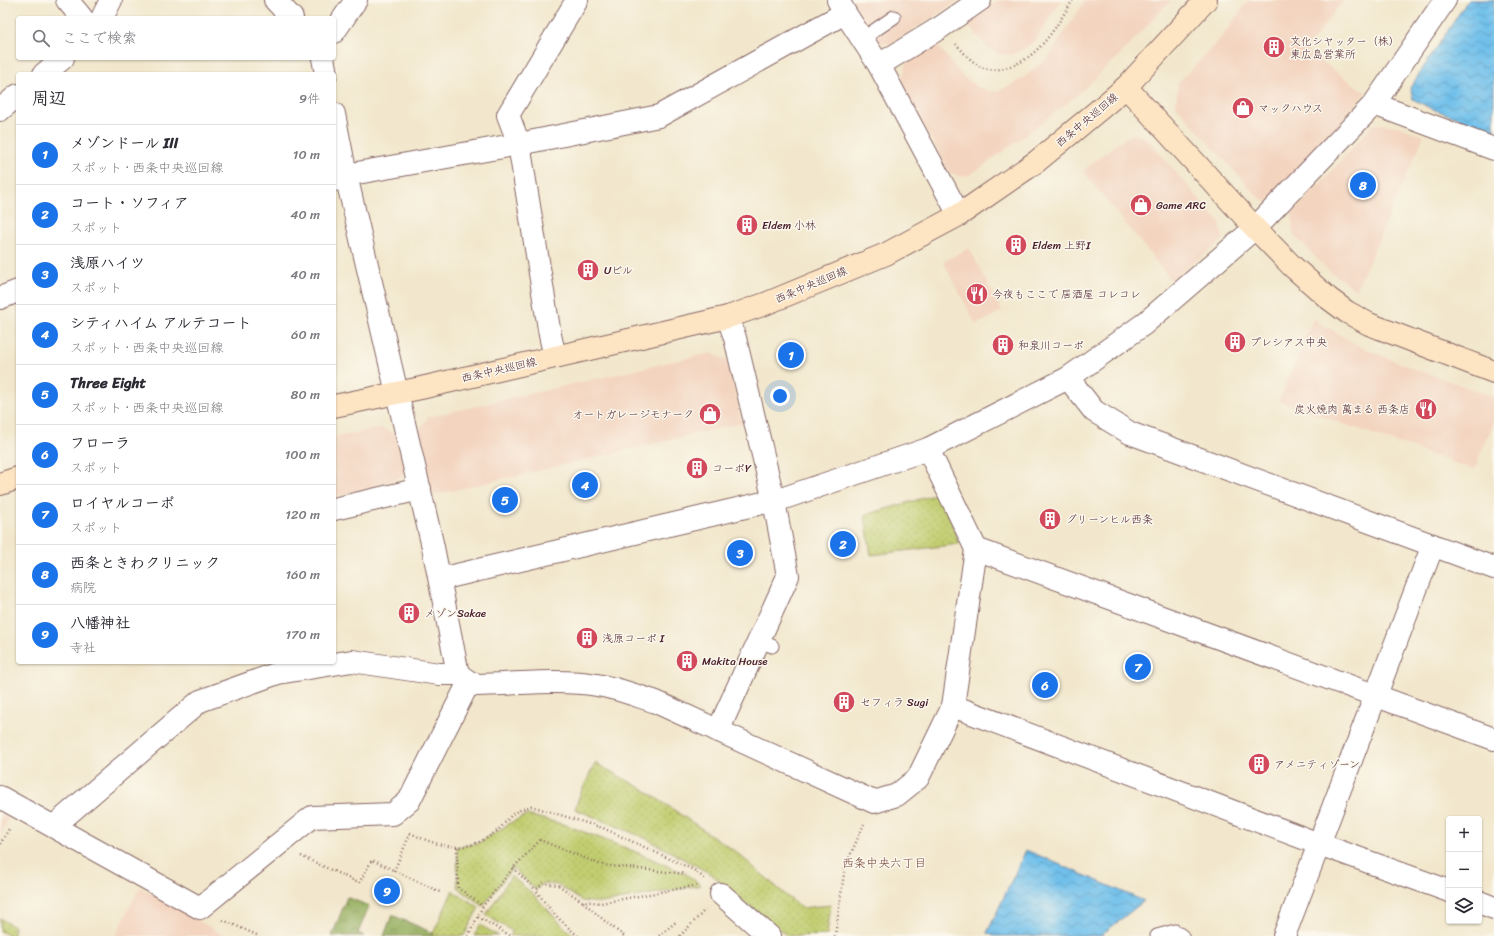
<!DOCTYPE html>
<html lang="ja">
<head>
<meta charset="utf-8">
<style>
  body { margin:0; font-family:Sriracha,"Klee One",sans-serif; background:#f7f7f7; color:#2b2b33 }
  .controls { position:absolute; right:12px; bottom:12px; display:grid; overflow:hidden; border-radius:4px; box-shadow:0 1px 3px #0004 }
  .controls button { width:36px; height:36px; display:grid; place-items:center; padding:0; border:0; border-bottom:1px solid #e1e1e2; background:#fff; color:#2b2b33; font:20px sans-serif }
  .you { position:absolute; left:780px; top:396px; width:14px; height:14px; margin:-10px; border:3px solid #fff; border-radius:50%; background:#1a73e8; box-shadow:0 0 0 6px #1a73e833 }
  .badge { display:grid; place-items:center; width:26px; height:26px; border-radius:50%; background:#1a73e8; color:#fff; font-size:13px; font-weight:700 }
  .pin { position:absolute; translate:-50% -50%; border:2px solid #fff; box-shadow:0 1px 4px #0006 }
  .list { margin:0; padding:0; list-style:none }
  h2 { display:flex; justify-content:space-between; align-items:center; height:52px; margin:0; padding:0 16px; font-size:17px }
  h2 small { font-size:13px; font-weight:400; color:#7c7c81 }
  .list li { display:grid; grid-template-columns:26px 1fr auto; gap:12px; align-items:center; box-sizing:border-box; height:60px; padding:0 16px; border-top:1px solid #e1e1e2 }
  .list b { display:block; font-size:15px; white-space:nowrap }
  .list p { margin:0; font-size:13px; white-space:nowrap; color:#7c7c81 }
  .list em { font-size:13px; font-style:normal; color:#7c7c81 }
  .icon { flex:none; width:22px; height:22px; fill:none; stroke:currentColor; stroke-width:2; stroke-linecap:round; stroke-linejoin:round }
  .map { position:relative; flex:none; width:1494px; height:936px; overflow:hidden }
  .search { position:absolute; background:#fff; box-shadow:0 1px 3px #0004; left:16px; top:16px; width:320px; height:44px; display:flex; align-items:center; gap:10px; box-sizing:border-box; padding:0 14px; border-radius:4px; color:#7c7c81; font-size:15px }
  .panel { position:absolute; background:#fff; box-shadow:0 1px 3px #0004; left:16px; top:72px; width:320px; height:592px; border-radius:4px }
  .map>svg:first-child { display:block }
</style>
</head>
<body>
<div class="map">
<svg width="1494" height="936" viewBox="0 0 1494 936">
  <defs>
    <pattern id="grass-dots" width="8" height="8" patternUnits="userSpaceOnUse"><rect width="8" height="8" fill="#c1cd6f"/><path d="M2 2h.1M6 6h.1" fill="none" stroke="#a7b060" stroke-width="1.8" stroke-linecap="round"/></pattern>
    <pattern id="forest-crowns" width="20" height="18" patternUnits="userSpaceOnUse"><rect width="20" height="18" fill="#98b062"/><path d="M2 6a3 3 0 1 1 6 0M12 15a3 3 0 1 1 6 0" fill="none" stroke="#7e8f51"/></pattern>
    <pattern id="water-waves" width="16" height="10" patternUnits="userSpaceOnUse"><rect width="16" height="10" fill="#70c0eb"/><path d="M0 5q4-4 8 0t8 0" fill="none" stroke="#5e9bbf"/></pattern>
  </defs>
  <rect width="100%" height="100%" fill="#fbf7ec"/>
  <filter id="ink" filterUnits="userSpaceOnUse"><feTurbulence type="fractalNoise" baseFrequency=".025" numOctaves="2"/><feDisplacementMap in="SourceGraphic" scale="8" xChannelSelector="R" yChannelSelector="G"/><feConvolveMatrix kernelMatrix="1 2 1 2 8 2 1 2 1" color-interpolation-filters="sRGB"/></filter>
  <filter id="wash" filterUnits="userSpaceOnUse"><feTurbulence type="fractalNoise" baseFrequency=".012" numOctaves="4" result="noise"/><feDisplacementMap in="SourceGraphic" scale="16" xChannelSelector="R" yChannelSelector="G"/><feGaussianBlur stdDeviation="0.9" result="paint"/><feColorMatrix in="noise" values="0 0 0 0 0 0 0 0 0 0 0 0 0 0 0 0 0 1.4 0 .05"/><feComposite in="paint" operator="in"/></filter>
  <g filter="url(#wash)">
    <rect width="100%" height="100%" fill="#f2e7cc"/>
    <g fill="#f3d4bf">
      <polygon points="850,0 960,0 890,44 872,40"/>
      <polygon points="998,0 1062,0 1034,41 1022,50 1010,55 997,53 987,47 967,24 995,3"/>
      <polygon points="1085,0 1171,0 1122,53 1075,97 1015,143 973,173 963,177 950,173 901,85 907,62 936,43 962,76 976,86 988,91 997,92 1023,78 1048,58"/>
      <polygon points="1249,0 1343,0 1306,50 1366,93 1274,200 1264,201 1255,194 1176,106 1178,83 1220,39"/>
      <polygon points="1382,124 1397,126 1424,136 1356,290 1327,269 1293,234 1292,214 1373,125"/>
      <polygon points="1133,134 1146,138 1220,223 1223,240 1171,280 1083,171 1120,141"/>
      <polygon points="969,248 1002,311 976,325 943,262"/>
      <polygon points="1313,319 1359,346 1407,366 1494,397 1494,422 1474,470 1279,401"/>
      <polygon points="710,353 727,360 742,423 429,496 416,435 428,417"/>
      <polygon points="382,428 396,435 405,466 401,477 371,489 334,496 334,437"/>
      <polygon points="0,813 9,818 0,834"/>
      <polygon points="140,887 225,936 115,936"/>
    </g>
    <g fill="url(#grass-dots)" stroke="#86764d">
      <polygon points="941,493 959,544 871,555 865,515"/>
      <polygon points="595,763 643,789 736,852 801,908 831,905 827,935 788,936 760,915 711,874 647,839 575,809 579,797"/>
      <polygon points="527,815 566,825 636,852 686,874 701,885 601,903 582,901 558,885 543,883 536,890 513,868 483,906 458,888 457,847 479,843 510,823"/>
      <polygon points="511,876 532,893 564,927 575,936 510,936 512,931 486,915"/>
      <polygon points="453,890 456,893 479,907 464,936 432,936"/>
      <polygon points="0,918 14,927 14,936 11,936 0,931"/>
      <polygon points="480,925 499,936 474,936"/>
    </g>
    <g fill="url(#forest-crowns)" stroke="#716846">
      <polygon points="347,897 369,906 358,933 364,936 332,936"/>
      <polygon points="392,915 433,933 432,936 384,936"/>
    </g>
    <g fill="url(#water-waves)" stroke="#5d708b">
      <polygon points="1468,0 1494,0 1494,131 1430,108 1413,99 1410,88"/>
      <polygon points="1026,850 1144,901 1100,936 994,936 987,933"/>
    </g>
  </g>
  <g filter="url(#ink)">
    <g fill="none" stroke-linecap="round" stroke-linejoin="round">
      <g stroke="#856563" stroke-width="15">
        <g id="lane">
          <polyline points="862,39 894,17"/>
          <polyline points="759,641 772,646"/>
          <polyline points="1157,936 1175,931 1182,936"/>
        </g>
      </g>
      <g stroke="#856563" stroke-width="24">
        <g id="street">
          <polyline points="67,0 82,18"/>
          <polyline points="275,0 292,18"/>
          <polyline points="838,0 845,13 879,65 959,215"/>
          <polyline points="102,18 111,0"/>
          <polyline points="334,32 356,0"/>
          <polyline points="323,58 326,74"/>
          <polyline points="879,65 941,27 980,0"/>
          <polyline points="44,74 63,58"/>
          <polyline points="1374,104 1494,149"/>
          <polyline points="0,110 18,95"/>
          <polyline points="334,114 346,175 433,547 458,674"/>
          <polyline points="334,180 346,175 519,144 659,116 845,13"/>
          <polyline points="0,298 18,291"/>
          <polyline points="555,357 550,335 519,144 508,115 577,0"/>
          <polyline points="1068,378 1094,411 1130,433 1494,568"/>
          <polyline points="334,509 420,489"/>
          <polyline points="976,549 1494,739"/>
          <polyline points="440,579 784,498 928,449 1068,378 1144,324 1255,228 1374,104 1445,0"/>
          <polyline points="953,706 1319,844 1449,891"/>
          <polyline points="718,731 788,576 774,501 735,338 728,317"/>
          <polyline points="0,797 200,908 312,817 393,814 409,801 469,682"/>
          <path d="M54 826 200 701 278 673 352 661 439 674H458L469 682 478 685C515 684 561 679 597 685 617 688 637 696 656 702L874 802 897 795 918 778 953 706 976 549 928 449"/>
          <polyline points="721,894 769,936"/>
          <polyline points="1479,902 1494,908"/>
          <polyline points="1284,936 1433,545"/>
        </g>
      </g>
      <g stroke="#856563" stroke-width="24">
        <g id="secondary">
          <polyline points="1126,87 1255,228 1292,266 1328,298 1347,312 1369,324 1494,372"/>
          <polyline points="334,406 421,388 728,317 765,304 886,254 959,215 1036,162 1100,109 1126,87 1206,0"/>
          <polyline points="0,484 18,478"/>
        </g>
      </g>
      <g stroke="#856563" stroke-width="2.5" stroke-dasharray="1 3" stroke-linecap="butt">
        <path d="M956 44C961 50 974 64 981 67 991 71 999 70 1008 67 1040 58 1056 26 1073 0"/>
        <path d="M410 833C442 848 467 855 497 831 503 826 508 818 514 813 519 810 526 808 531 806L603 828 694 870 705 879"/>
        <polyline points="0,844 9,829"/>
        <polyline points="457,847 458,888 483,906"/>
        <polyline points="301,856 359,883 372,860 440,892"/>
        <polyline points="513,868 536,890"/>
        <polyline points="394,871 410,834"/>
        <polyline points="583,902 606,922 624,936"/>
        <polyline points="478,917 511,936"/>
        <polyline points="223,920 259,936"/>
        <polyline points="468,936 483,906 513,868 540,840 602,865 686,874"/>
        <path d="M578 936C562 923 547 907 536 890L543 883 558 885 582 901 601 903 698 885"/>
        <polyline points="659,936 677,921"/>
        <polyline points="680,936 705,910"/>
        <polyline points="835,936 845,867 864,824"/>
      </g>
      <use href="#lane" stroke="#fff" stroke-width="13"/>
      <use href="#street" stroke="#fff" stroke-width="22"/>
      <use href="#secondary" stroke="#fde5c4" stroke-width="22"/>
    </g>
  </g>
  <defs>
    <g id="building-disc" transform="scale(1.15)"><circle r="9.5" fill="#d1495b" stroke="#fbf7ec"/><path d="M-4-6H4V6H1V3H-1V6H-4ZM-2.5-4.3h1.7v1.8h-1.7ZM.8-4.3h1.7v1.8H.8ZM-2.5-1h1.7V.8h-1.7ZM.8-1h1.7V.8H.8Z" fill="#fff"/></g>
    <g id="shop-disc" transform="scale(1.15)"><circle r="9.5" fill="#d1495b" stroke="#fbf7ec"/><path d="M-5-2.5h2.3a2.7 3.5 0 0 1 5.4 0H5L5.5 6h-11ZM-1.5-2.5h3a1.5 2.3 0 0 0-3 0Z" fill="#fff"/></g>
    <g id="restaurant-disc" transform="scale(1.15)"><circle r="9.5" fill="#d1495b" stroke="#fbf7ec"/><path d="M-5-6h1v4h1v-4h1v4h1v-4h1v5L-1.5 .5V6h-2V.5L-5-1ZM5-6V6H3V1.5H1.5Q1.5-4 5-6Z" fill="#fff"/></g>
  </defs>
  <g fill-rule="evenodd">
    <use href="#building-disc" x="1274" y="47"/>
    <use href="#shop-disc" x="1243" y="108"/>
    <use href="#shop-disc" x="1141" y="205"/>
    <use href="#building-disc" x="747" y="225"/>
    <use href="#building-disc" x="1016" y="245"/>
    <use href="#building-disc" x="588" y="270"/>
    <use href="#restaurant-disc" x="977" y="294"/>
    <use href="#building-disc" x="1235" y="342"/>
    <use href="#building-disc" x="1003" y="345"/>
    <use href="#restaurant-disc" x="1426" y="409"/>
    <use href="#shop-disc" x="710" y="414"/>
    <use href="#building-disc" x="697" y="468"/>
    <use href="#building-disc" x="1050" y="519"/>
    <use href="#building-disc" x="409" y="613"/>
    <use href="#building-disc" x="587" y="638"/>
    <use href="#building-disc" x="687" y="661"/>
    <use href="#building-disc" x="844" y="702"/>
    <use href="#building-disc" x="1259" y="764"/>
  </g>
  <g text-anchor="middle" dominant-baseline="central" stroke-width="3" stroke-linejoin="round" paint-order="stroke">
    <g font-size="11" fill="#4a1f2b" stroke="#fbf7ec" text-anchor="start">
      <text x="1290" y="41">文化シヤッター（株）<tspan x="1290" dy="13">東広島営業所</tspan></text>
      <text x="1258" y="108">マックハウス</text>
      <text x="1156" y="205">Game ARC</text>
      <text x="762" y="225">Eldem 小林</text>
      <text x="1032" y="245">Eldem 上野I</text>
      <text x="604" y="270">Uビル</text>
      <text x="992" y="294">今夜もここで 居酒屋 コレコレ</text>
      <text x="1250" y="342">プレシアス中央</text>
      <text x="1018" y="345">和泉川コーポ</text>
      <text x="1410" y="409" text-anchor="end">炭火焼肉 萬まる 西条店</text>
      <text x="694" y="414" text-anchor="end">オートガレージモナーク</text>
      <text x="712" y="468">コーポY</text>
      <text x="1066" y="519">グリーンヒル西条</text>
      <text x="424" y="613">メゾンSakae</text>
      <text x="602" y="638">浅原コーポ I</text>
      <text x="702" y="661">Makita House</text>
      <text x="860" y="702">セフィラ Sugi</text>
      <text x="1274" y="764">アメニティゾーン</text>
    </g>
    <g font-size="11" fill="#4a1f2b" stroke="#fbf7ec">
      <text transform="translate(1087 120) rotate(-40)">西条中央巡回線</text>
      <text transform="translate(811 285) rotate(-23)">西条中央巡回線</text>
      <text transform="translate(499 370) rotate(-13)">西条中央巡回線</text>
    </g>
    <g font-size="12" fill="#7a493f" stroke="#fbf7ec">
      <text x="884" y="863">西条中央六丁目</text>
    </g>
  </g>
</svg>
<div class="controls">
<button>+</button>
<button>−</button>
<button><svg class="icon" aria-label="layers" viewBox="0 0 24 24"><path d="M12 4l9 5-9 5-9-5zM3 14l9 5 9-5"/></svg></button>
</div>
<div class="you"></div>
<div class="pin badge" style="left:791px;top:355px">1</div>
<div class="pin badge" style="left:843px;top:544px">2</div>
<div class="pin badge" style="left:740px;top:553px">3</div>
<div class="pin badge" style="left:585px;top:485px">4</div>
<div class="pin badge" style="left:505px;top:500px">5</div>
<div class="pin badge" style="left:1045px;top:685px">6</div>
<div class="pin badge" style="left:1138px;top:667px">7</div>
<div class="pin badge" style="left:1363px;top:185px">8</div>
<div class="pin badge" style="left:387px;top:891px">9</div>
<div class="search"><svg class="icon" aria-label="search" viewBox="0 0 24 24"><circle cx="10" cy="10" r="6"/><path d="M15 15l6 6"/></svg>ここで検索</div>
<section class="panel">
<h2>周辺<small>9件</small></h2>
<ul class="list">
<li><span class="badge">1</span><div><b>メゾンドール III</b><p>スポット · 西条中央巡回線</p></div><em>10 m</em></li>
<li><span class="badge">2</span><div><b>コート・ソフィア</b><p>スポット</p></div><em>40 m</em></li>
<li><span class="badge">3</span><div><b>浅原ハイツ</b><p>スポット</p></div><em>40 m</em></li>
<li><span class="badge">4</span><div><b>シティハイム アルテコート</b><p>スポット · 西条中央巡回線</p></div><em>60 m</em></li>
<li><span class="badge">5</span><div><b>Three Eight</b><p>スポット · 西条中央巡回線</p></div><em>80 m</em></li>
<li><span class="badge">6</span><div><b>フローラ</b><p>スポット</p></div><em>100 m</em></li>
<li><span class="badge">7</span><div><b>ロイヤルコーポ</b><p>スポット</p></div><em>120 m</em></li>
<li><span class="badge">8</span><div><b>西条ときわクリニック</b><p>病院</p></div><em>160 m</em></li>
<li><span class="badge">9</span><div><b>八幡神社</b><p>寺社</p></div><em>170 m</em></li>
</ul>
</section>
</div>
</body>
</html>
